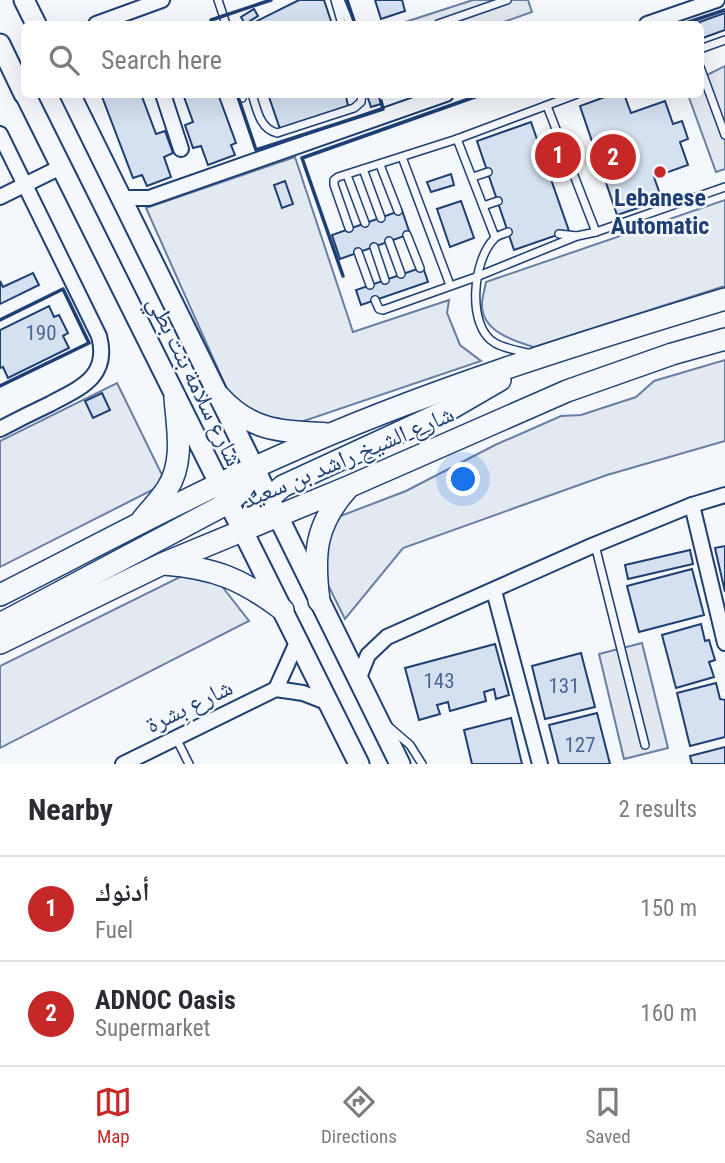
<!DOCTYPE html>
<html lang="en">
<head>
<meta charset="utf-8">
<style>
  body { margin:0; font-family:"Roboto Condensed","Noto Naskh Arabic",sans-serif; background:#f2f2f3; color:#2b2b33 }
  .you { position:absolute; left:464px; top:480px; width:24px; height:24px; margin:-18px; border:5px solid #fff; border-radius:50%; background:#1a73e8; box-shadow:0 0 0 10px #1a73e833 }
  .badge { display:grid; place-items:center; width:46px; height:46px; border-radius:50%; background:#c62828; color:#fff; font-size:23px; font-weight:700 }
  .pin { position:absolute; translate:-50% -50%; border:4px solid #fff; box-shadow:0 2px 7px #0006 }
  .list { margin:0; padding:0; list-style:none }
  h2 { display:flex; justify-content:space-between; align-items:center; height:91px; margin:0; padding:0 28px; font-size:30px }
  h2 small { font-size:23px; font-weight:400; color:#7c7c81 }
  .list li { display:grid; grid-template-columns:46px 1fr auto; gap:21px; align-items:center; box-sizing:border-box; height:105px; padding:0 28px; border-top:2px solid #e1e1e2 }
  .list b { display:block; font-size:26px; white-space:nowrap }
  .list p { margin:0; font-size:23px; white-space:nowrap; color:#7c7c81 }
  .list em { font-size:23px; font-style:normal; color:#7c7c81 }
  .icon { flex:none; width:38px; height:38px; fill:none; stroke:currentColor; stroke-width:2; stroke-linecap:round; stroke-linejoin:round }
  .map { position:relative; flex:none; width:725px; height:764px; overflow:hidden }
  .search { position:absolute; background:#fff; box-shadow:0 7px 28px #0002; left:21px; right:21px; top:21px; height:77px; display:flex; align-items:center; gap:18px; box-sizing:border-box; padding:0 24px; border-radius:10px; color:#7c7c81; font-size:26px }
  .sheet { height:301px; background:#fff }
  nav { display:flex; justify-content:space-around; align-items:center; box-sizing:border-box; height:98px; border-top:2px solid #e1e1e2; background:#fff; font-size:19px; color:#7c7c81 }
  nav a { display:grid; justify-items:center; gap:4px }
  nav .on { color:#c62828 }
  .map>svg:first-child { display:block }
</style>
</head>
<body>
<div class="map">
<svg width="725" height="764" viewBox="0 0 725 764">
  <rect width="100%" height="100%" fill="#f4f7fb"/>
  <g fill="#e3e9f0" stroke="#687fa3" stroke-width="2">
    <polygon points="295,157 353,332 449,300 447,313 460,345 481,361 295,424 262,416 234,405 146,208"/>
    <path d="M725 200V286L534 347C514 341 481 331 482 304 482 297 485 289 486 282Z"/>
    <polygon points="725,360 725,441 607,475 403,548 345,619 323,575 330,520 406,491 495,445 561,416 581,415 636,397 654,381"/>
    <polygon points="117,383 166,483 0,567 0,441"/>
    <polygon points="186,574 221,585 249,621 0,748 0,666"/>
  </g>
  <g fill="#e3e8f0" stroke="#687fa3" stroke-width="2">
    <polygon points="473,0 528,0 532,12 498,24 399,24"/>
    <polygon points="725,66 725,169 716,172 688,95 700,94 701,78"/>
    <polygon points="642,643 668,748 624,759 599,654"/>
  </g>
  <g fill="#d5e0f0" stroke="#1d3f73" stroke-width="2">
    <polygon points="299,0 324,0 332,24 251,24"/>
    <polygon points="375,0 402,0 405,11 381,19"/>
    <polygon points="254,9 258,16 245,24 241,17"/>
    <polygon points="725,13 725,30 700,39 700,24 694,24"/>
    <polygon points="101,94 141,94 156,134 165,131 173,153 164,157 171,177 147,186 142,175 133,178"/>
    <polygon points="183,94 218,94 236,143 231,145 235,155 208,165 201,146 193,148 185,125 193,122"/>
    <polygon points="268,94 350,94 346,96 348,106 280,129"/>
    <polygon points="378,94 381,104 371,107 367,95"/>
    <polygon points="613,94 624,94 631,113 665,101 673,124 682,121 688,139 680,142 688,165 654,177 662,200 617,215 580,106"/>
    <polygon points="531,122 569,231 514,250 477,141"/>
    <polygon points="451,174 454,185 431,192 427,182"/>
    <polygon points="285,181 293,204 282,208 274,185"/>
    <polygon points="461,201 474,238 450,247 437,209"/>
    <polygon points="402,210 410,234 340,259 332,235"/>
    <polygon points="423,267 428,282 361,305 356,290"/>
    <polygon points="33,273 39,285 0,304 0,281 3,287"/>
    <polygon points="49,306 54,317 59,315 68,333 63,336 69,348 8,378 3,367 0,368 0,330"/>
    <polygon points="102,393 110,410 93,418 85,401"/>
    <polygon points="725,546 725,592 715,548"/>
    <polygon points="690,550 693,564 628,579 625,565"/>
    <polygon points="692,569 704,615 639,632 627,586"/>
    <polygon points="701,624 705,641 709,640 715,660 709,662 714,677 676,688 662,635"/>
    <polygon points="495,644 509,695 496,699 494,689 484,692 486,701 450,711 448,702 437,705 440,714 419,720 405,668"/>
    <polygon points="581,653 595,707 545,719 532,666"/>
    <polygon points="716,683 720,699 725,700 725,737 690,746 677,693"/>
    <polygon points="597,713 610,764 559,764 549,725"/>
    <polygon points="511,718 522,764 472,764 464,730"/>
    <polygon points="725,747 725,764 692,764 690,756"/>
  </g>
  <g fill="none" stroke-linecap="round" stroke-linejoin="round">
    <g stroke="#1d3f73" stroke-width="10">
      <g id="service">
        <polyline points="218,0 226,24"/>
        <polyline points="335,0 342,24"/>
        <polyline points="340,0 350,24"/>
        <polyline points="438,24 507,0"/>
        <polyline points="700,49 725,40"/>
        <polyline points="700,67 725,135"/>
        <polyline points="241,94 242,98"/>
        <path d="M252 94C257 110 260 129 277 133L354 108 361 102 362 94"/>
        <polyline points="547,106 596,232"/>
        <polyline points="457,139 495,237"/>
        <polyline points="402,157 450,285"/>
        <polyline points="380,165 398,211"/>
        <polyline points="363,169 381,218"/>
        <polyline points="347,175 365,223"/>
        <polyline points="473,177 488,172"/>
        <polyline points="483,206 498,201"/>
        <polyline points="349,228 334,185 334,180 338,177 457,139 577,94"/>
        <path d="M508 232C504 234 497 235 494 239 473 260 466 326 495 343 505 349 521 351 532 354"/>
        <polyline points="559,234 577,236 596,232 725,187"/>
        <polyline points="407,235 420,268"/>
        <polyline points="389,241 401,274"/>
        <polyline points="374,247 385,280"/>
        <polyline points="358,252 370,285"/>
        <polyline points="375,300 379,309 383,310 476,277 577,236"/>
        <polyline points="595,545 645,745"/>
        <polyline points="388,726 410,745 422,764"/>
        <polyline points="176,738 189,764"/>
      </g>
    </g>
    <g stroke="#1d3f73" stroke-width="18">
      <g id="minor">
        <polyline points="96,24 162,0"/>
        <polyline points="647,24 717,0"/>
        <polyline points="163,94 181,149"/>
        <path d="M0 134 99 336C110 377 80 388 50 404 33 412 17 420 0 429"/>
        <polyline points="0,197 61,167"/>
        <polyline points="121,198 149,198 446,94"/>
        <polyline points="692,505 725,643"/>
        <polyline points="494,591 540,764"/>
        <polyline points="358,680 368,655 387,637 594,545 692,505 725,495"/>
        <polyline points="276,689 298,640"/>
        <polyline points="123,764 276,689 303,693 329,703"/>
      </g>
    </g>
    <g stroke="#1d3f73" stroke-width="23">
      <g id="secondary">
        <polyline points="24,0 36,24"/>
        <polyline points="0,44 24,94"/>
        <polyline points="25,94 359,764"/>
        <polyline points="70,94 400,764"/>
      </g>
    </g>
    <g stroke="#1d3f73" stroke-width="24">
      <g id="primary">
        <path d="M219 396C251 432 282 431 327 434"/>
        <path d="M142 520C150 510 160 500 167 489 185 462 177 427 175 397"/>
        <polyline points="244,530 253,512 283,486 450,409 500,380"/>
        <path d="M164 564C215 568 242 579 283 610"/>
        <path d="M0 595C93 548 185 498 280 456 424 391 574 345 725 299"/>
        <path d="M319 601C313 554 315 525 347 489"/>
        <polyline points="0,624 228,503 240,492 255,469"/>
        <polyline points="0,643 162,564 348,487 567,391 672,354 725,339"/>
      </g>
    </g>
    <use href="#service" stroke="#f4f7fb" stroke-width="7"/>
    <use href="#minor" stroke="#f4f7fb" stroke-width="14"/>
    <use href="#secondary" stroke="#f4f7fb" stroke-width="19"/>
    <use href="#primary" stroke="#f4f7fb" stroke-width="21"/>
    <g stroke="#1d3f73" stroke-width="3.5">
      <polyline points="347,0 355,24"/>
      <polyline points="212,24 211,20 271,0"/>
      <polyline points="683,24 725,10"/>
      <polyline points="237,94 256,150 383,109 381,101"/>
      <polyline points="343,276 302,158 483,94"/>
      <polyline points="0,320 63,289 89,343 0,386"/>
    </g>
  </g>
  <circle fill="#c62828" stroke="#f4f7fb" stroke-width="2.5" cx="660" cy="172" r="7"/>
  <g text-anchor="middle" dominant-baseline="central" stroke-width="5" stroke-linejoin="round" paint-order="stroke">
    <g font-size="21" fill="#4b6792">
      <text x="41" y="333">190</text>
      <text x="439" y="681">143</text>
      <text x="564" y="686">131</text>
      <text x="580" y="745">127</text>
    </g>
    <g font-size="24" font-weight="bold" fill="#1d3f73" stroke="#f4f7fb">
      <text x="660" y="198">Lebanese<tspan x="660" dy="28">Automatic</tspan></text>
    </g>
    <g font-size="24" fill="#1d3f73" stroke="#f4f7fb">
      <text transform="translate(195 381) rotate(64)">شارع سلامة بنت بطي</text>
      <text transform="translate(348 457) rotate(-23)">شارع الشيخ راشد بن سعيد</text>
      <text transform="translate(189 706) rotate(-26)">شارع بِشرة</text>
    </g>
  </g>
</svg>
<div class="you"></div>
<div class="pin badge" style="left:558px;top:155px">1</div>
<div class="pin badge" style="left:613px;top:157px">2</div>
<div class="search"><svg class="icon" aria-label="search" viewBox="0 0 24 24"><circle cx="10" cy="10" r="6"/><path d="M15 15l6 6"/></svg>Search here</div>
</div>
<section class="sheet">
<h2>Nearby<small>2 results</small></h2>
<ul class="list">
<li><span class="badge">1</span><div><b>أدنوك</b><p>Fuel</p></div><em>150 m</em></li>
<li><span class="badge">2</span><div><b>ADNOC Oasis</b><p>Supermarket</p></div><em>160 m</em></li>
</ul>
</section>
<nav>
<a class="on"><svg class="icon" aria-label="map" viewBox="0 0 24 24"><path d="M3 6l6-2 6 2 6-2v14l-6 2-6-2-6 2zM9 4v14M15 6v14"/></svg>Map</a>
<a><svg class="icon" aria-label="directions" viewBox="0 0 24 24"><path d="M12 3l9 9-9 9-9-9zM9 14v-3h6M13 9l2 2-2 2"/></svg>Directions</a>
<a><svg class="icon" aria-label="saved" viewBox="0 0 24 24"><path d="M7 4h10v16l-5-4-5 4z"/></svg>Saved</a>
</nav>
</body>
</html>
